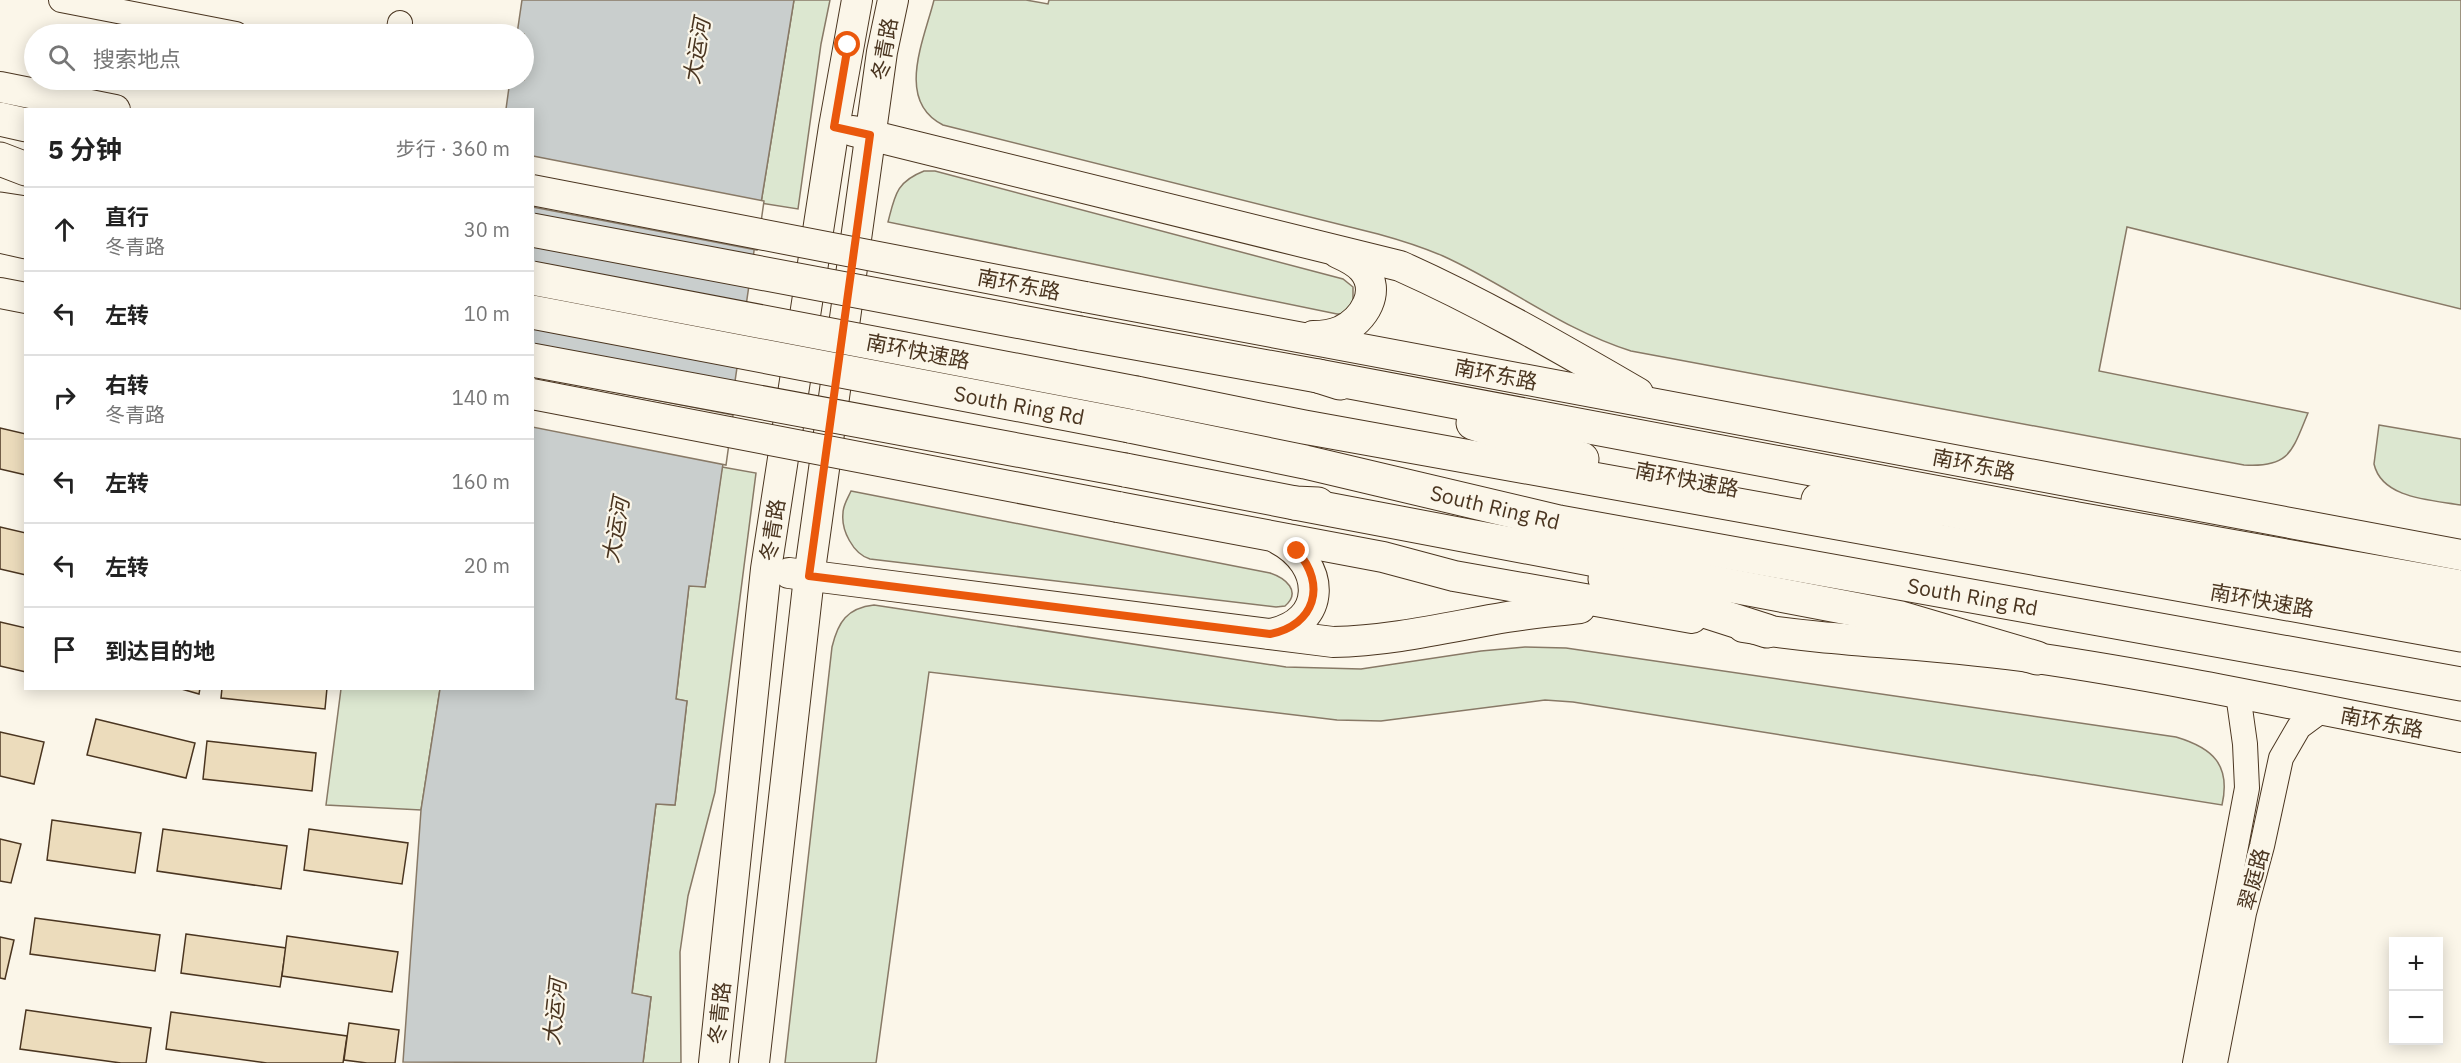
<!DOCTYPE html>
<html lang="zh">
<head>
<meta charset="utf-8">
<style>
  body { margin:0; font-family:"IBM Plex Sans","Noto Sans SC",sans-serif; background:#f6f6f6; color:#222 }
  .controls { position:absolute; right:18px; bottom:18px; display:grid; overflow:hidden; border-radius:0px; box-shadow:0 3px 15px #0003 }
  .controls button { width:54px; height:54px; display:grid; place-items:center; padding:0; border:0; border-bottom:2px solid #e0e0e0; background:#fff; color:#222; font:30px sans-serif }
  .stop { position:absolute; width:18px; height:18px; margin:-14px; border:4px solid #ea580c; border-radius:50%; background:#fff }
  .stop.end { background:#ea580c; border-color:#fff; box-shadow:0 2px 6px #0008 }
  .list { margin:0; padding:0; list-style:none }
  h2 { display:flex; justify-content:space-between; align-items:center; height:78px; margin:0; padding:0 24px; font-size:26px }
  h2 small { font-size:20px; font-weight:400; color:#767676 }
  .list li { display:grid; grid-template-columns:39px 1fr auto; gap:18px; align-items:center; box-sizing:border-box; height:84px; padding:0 24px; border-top:2px solid #e0e0e0 }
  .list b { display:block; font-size:22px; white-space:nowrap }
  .list p { margin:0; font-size:20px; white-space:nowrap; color:#767676 }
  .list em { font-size:20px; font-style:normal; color:#767676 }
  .icon { flex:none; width:33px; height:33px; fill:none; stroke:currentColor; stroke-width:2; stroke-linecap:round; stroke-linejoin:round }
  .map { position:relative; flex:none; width:2461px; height:1063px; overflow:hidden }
  .search { position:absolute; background:#fff; box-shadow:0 3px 15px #0003; left:24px; top:24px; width:510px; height:66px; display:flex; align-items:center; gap:15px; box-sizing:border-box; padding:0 21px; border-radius:33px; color:#767676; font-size:22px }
  .panel { position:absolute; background:#fff; box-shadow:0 3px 15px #0003; left:24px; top:108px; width:510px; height:582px; border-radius:0px }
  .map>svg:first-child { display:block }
</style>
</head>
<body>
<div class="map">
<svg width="2461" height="1063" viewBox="0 0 2461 1063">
  <rect width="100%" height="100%" fill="#fbf6e9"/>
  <g fill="#dce7d0" stroke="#887966" stroke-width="1.5">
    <polygon points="794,0 830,0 821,44 798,209 761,203"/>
    <path d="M934 0H1026L1048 4 1049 0H2461V309L2127 227 2099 371 2308 413C2292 451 2290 468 2244 465L1631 351C1563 330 1507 285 1443 256 1422 247 1400 240 1378 234L943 125C895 101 924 40 934 0Z"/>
    <path d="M924 171H935L1343 279 1353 287V303L1341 314H1337L888 222C895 195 896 182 924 171Z"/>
    <path d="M2379 425 2461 439V505C2432 500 2382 499 2374 464Z"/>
    <polygon points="722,467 756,473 715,792 688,896 680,952 681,1063 643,1063 651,997 632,994 656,804 675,805 687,701 676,699 689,585 705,587"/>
    <path d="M851 491 1270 573C1285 578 1302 591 1285 606L1276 607 870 559C853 554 841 530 843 513 843 505 848 498 851 491Z"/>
    <path d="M874 605 1286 667 1361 669 1481 651 1525 647 1566 648 2176 737C2213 748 2231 765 2222 805L1573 702 1545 700 1381 721 1337 720 929 672 876 1063H785L832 647C838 622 847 608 874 605Z"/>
    <polygon points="341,689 440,689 421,810 326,805"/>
  </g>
  <polygon fill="#c9cecd" stroke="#887966" stroke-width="1.5" points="522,0 794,0 761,203 705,587 689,586 676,699 687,701 675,805 656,804 632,993 651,997 643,1063 403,1062 421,810 440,689 532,688 532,110 506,109 510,80 524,80 524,34 517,34"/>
  <g fill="#fbf6e9" stroke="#887966" stroke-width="1.5">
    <polygon points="533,156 764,201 757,250 532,207"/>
    <polygon points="533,376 733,415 726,465 532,427"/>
  </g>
  <g fill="#ecdcbc" stroke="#4a3520" stroke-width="1.5">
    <polygon points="0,428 26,434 26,475 0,469"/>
    <polygon points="0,527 26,533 26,575 0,569"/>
    <polygon points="0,622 26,628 26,672 0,666"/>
    <polygon points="178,688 200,688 199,694"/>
    <polygon points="222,688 327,688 325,709 221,698"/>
    <polygon points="96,719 195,743 186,778 87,755"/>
    <polygon points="0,732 44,742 34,784 0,776"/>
    <polygon points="207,741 316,753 312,791 203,779"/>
    <polygon points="52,820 141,833 135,873 47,860"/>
    <polygon points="163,829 287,846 281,889 157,871"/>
    <polygon points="309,829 408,843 402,884 304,870"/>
    <polygon points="0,839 21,844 11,883 0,881"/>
    <polygon points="35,918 160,935 155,971 30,954"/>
    <polygon points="186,934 286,948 280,987 181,973"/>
    <polygon points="287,936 398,952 392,992 282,976"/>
    <polygon points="0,937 14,940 5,979 0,978"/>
    <polygon points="26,1010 151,1028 146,1063 121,1063 20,1049"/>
    <polygon points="171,1012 347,1036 343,1063 267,1063 166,1049"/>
    <polygon points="349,1023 399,1030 395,1063 367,1063 344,1060"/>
  </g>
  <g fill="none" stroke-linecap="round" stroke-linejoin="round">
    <g stroke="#4a3520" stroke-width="26">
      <g id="minor">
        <polyline points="61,0 236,34"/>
        <polyline points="398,34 400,23"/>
        <polyline points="1924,510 2461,612"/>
        <polyline points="2195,1063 2247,788 2245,744 2238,694"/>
        <polyline points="2215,1063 2244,913 2262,846 2281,758 2299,727 2322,710"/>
      </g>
    </g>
    <g stroke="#4a3520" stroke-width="32">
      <g id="major">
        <polyline points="0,87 115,110"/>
        <path d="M853 131 1400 266C1483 303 1560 348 1638 393"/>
        <polyline points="0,293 26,298"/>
        <polyline points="1085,297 2461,555"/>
        <path d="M1313 336C1322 336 1332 335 1341 331 1364 320 1382 291 1363 269 1356 261 1347 257 1338 253"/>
        <polyline points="1118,507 1383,557 1454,576 1692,618"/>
        <path d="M789 573 1333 642C1392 641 1449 627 1507 617 1531 613 1556 611 1580 608"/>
        <path d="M1743 627C1840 643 1939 643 2036 658 2179 679 2320 710 2461 737"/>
        <path d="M1270 634C1328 623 1326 564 1278 539"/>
        <polyline points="714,1063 766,569 834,127 857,0"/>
        <polyline points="754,1063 809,577 882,52 893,0"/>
      </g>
    </g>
    <g stroke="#4a3520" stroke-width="35">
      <g id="highway">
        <polyline points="0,119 26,125"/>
        <polyline points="0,159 26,169"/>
        <polyline points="0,209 26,213"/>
        <polyline points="0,236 26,242"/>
        <polyline points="1080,333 1318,376 1340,383"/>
        <polyline points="1318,376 2072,518"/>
        <polyline points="1136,393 1304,427 2461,635"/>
        <polyline points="1473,423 1582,459"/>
        <path id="s1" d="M1130 426 1305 462 1559 522 2461 684"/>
        <polyline points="1125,470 1295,503 1318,504"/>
        <polyline points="1818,500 1934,510"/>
        <polyline points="1295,503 1901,618 2037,658"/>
        <polyline points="2052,517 2072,518 2461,587"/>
        <polyline points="1605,579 1767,631"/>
      </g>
    </g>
    <use href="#minor" stroke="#fbf6e9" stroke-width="24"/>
    <use href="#major" stroke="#fbf6e9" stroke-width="30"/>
    <use href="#highway" stroke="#fbf6e9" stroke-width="33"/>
    <g stroke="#4a3520" stroke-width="32" stroke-linecap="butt">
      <g id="major-bridge">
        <polyline points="532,190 1085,297"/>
        <polyline points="532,394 1118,507"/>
      </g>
    </g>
    <g stroke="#4a3520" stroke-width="35" stroke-linecap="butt">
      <g id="highway-bridge">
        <polyline points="532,230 1080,333"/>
        <polyline points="532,278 1136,393"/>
        <path id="s2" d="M532 312 1130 426"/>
        <polyline points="532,360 1125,470"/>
      </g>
    </g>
    <use href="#major-bridge" stroke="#fbf6e9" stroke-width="30"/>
    <use href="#highway-bridge" stroke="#fbf6e9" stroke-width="33"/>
  </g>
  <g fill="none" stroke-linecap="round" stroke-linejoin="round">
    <path stroke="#ea580c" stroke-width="8" d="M848 45 834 127 870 135 809 576 1270 634C1315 625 1327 585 1297 551"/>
  </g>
  <g text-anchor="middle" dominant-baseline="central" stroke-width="4.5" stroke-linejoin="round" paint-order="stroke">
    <g font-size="21" fill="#4a3520" stroke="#fbf6e9">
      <text transform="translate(884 49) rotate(-80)">冬青路</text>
      <text transform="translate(1019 284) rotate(11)">南环东路</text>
      <text transform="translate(918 351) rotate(11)">南环快速路</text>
      <text transform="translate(1496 374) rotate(11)">南环东路</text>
      <text stroke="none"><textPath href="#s2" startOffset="496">South Ring Rd</textPath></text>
      <text transform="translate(1974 464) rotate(11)">南环东路</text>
      <text transform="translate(1687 479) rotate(11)">南环快速路</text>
      <text stroke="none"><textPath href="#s1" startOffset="374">South Ring Rd</textPath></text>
      <text transform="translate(772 530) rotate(-81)">冬青路</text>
      <text stroke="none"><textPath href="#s1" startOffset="860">South Ring Rd</textPath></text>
      <text transform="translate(2262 600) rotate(10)">南环快速路</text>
      <text transform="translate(2382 722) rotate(11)">南环东路</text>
      <text transform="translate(2253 879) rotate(-75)">翠庭路</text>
      <text transform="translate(719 1013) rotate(-84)">冬青路</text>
    </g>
    <g font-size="22" font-style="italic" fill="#4a3520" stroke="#fbf6e9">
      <text transform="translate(696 51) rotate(-80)">大运河</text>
      <text transform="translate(615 530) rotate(-80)">大运河</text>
      <text transform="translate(554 1012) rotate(-84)">大运河</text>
    </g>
  </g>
</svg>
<div class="controls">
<button>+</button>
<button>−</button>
</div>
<div class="stop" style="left:848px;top:45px"></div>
<div class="stop end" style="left:1297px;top:551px"></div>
<div class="search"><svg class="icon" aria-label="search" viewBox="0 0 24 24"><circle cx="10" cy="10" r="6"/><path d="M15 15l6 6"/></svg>搜索地点</div>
<section class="panel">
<h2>5 分钟<small>步行 · 360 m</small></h2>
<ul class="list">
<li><svg class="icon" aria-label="ahead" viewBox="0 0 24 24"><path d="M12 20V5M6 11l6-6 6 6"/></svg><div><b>直行</b><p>冬青路</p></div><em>30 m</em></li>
<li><svg class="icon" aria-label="left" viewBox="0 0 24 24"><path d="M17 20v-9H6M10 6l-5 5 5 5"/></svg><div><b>左转</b></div><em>10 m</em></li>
<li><svg class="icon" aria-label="right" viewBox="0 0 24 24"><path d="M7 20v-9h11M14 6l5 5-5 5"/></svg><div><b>右转</b><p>冬青路</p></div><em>140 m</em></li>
<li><svg class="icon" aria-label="left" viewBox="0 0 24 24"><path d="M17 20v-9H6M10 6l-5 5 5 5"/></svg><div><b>左转</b></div><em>160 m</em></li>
<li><svg class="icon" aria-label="left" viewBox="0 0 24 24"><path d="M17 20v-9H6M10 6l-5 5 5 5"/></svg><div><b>左转</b></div><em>20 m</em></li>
<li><svg class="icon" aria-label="arrive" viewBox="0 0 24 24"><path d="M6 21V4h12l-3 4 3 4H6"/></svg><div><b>到达目的地</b></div></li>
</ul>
</section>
</div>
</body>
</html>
